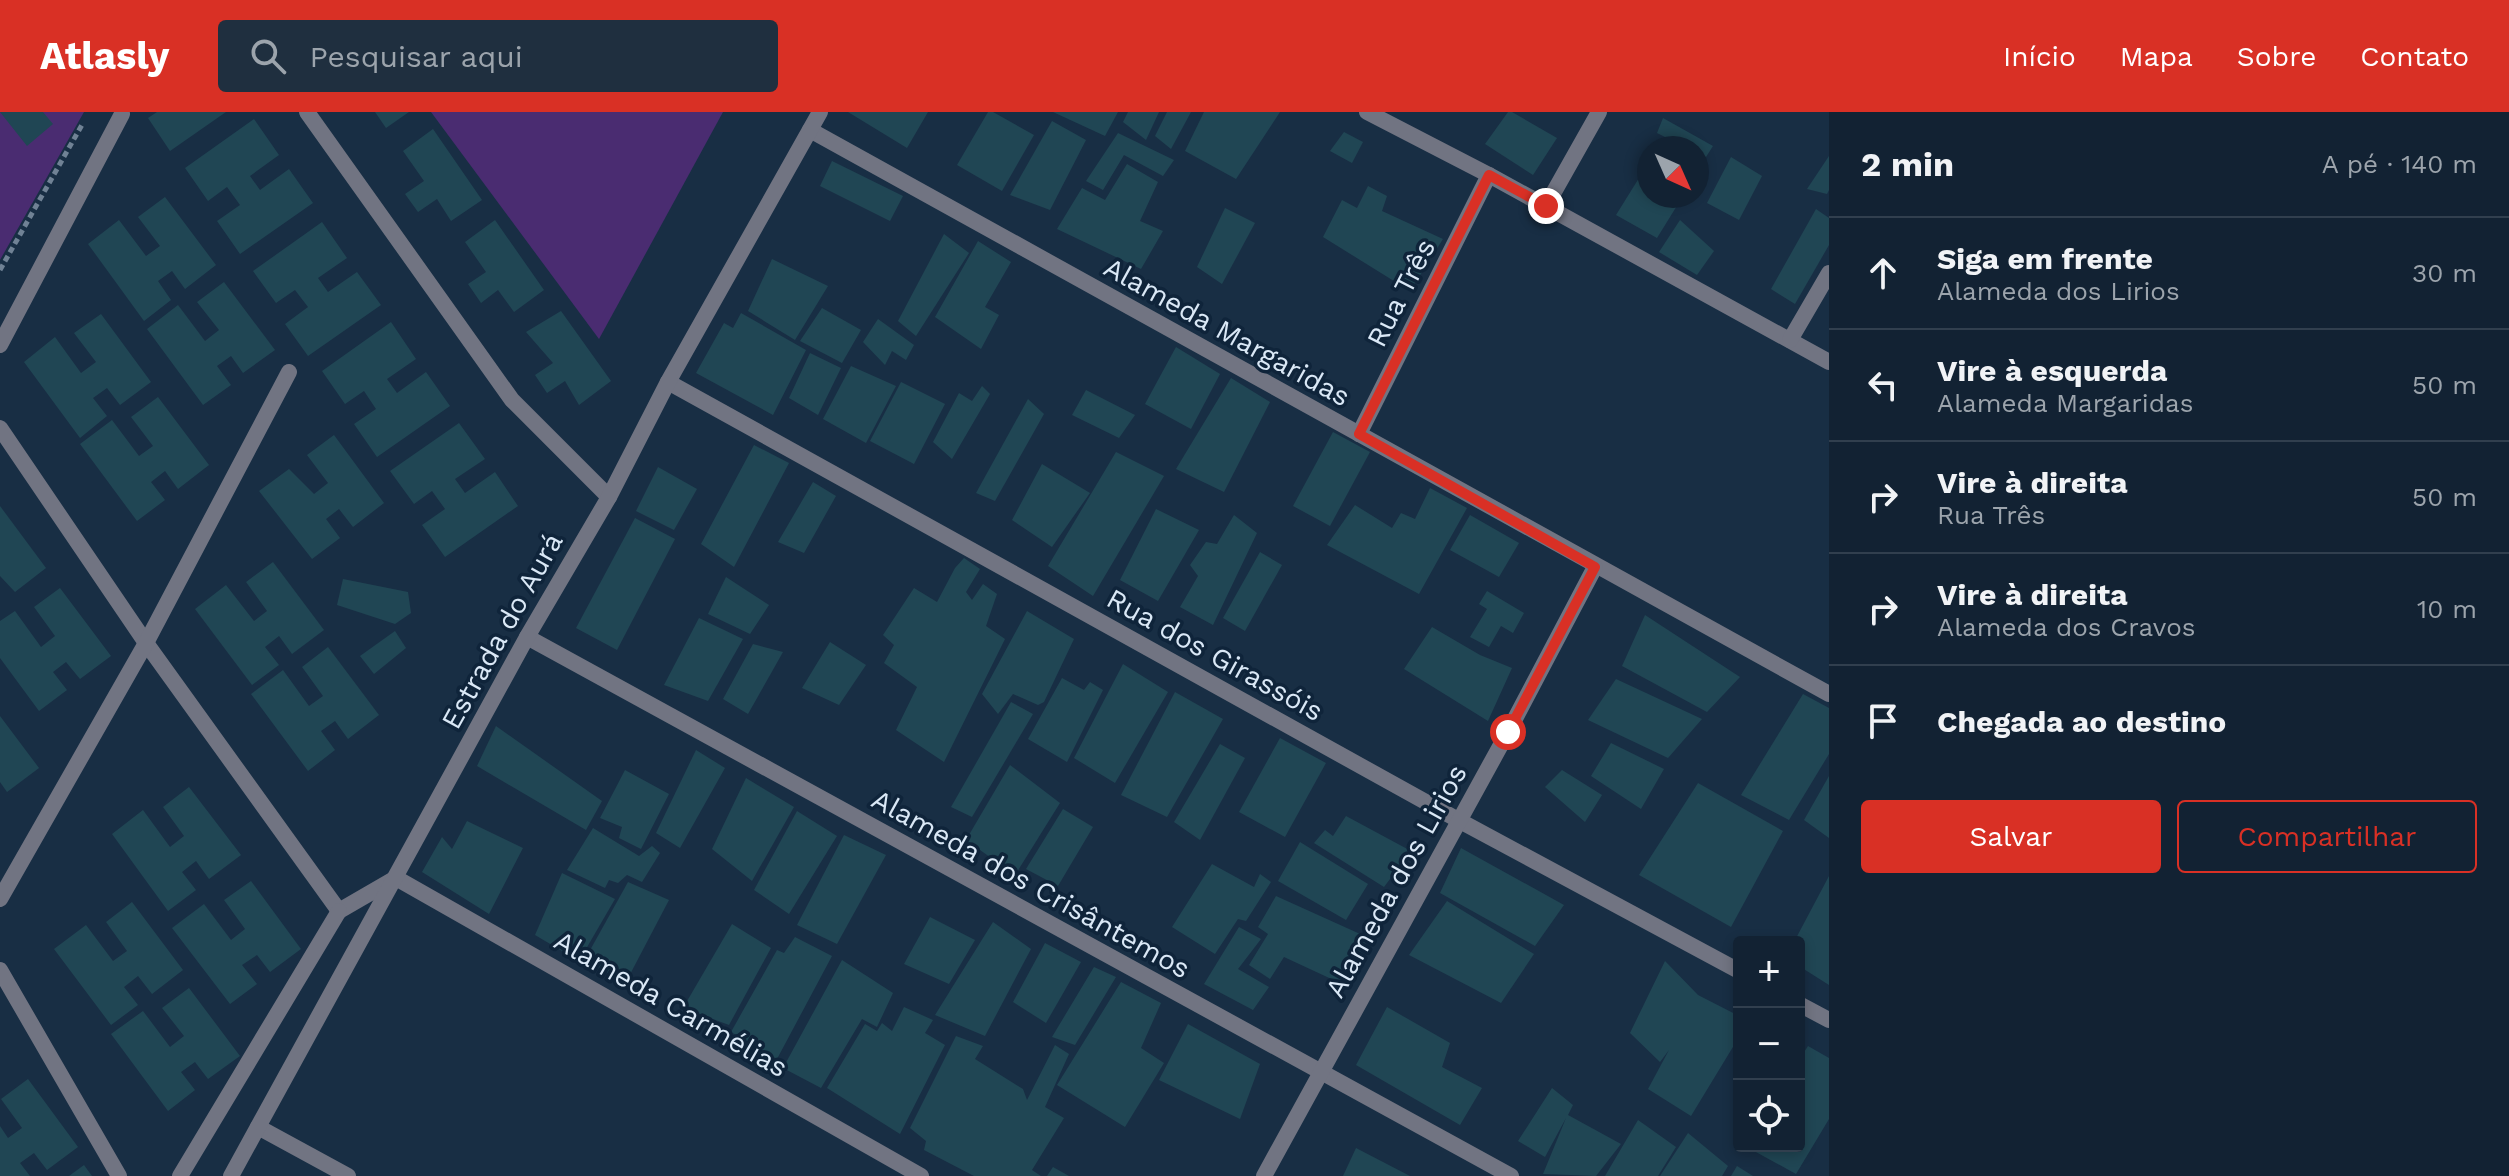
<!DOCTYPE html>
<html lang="pt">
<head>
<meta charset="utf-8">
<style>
  body { margin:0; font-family:"Work Sans",sans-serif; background:#1f2f3f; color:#f1f3f6 }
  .controls { position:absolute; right:24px; bottom:24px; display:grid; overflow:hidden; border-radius:8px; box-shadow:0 4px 12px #0003 }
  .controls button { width:72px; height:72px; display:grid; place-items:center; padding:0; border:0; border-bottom:2px solid #313f4e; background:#122233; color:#f1f3f6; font:40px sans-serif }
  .compass { position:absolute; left:1637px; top:24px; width:72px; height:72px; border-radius:50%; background:#122233; box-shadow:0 4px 12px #0003; rotate:135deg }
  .stop { position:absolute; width:24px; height:24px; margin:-18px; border:6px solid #d93025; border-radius:50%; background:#fff }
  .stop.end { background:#d93025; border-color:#fff; box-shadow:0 2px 8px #0008 }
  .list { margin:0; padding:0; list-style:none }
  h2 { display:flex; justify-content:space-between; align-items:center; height:104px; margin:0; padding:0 32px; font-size:34px }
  h2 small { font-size:26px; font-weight:400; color:#9ca4ac }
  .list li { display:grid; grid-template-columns:52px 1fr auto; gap:24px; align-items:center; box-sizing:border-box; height:112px; padding:0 32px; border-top:2px solid #313f4e }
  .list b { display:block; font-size:30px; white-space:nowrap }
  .list p { margin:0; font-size:26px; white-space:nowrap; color:#9ca4ac }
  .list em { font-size:26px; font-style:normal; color:#9ca4ac }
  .actions { display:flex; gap:16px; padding:24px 32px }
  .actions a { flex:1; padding:18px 0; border:2px solid #d93025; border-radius:8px; text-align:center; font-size:28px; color:#d93025 }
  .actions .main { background:#d93025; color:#fff }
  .icon { flex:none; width:44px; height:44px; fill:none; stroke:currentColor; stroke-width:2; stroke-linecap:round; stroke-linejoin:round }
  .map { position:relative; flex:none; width:1829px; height:1064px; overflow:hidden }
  header { display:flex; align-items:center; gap:48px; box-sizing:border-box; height:112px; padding:0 40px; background:#d93025; color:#fff }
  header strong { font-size:38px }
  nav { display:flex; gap:44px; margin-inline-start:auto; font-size:28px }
  .search { width:560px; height:72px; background:#1f2f3f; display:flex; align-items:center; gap:20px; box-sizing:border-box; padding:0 28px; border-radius:8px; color:#9ca4ac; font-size:30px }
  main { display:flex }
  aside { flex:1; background:#122233 }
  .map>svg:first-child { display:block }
</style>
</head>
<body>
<header>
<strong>Atlasly</strong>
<div class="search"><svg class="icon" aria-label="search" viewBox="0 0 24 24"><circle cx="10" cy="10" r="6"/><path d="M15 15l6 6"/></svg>Pesquisar aqui</div>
<nav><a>Início</a><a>Mapa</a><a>Sobre</a><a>Contato</a></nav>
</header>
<main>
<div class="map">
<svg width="1829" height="1064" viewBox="0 0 1829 1064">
  <rect width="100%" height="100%" fill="#182e44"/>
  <g fill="#4a2c71">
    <polygon points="0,0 84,0 0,148"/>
    <polygon points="431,0 723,0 599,227"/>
  </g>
  <g fill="#204654">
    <polygon points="0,0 43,0 53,12 27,34"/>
    <polygon points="157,0 226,0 170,39 148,6"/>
    <polygon points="375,0 409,0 386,16"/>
    <polygon points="848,0 928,0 907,36"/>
    <polygon points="988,0 993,0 1034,23 1002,79 957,53"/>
    <polygon points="1053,0 1118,0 1105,24"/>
    <polygon points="1128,0 1159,0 1146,28 1123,10"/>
    <polygon points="1167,0 1191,0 1171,37 1155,24"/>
    <polygon points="1204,0 1280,0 1236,67 1185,39"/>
    <polygon points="1508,0 1512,0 1557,26 1533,63 1485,32"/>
    <polygon points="1663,6 1713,34 1706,45 1697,41 1697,36 1687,36 1657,21"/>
    <polygon points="254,7 279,43 250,64 260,78 289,57 313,91 240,142 217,109 240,93 227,75 208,89 185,56"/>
    <polygon points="1052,9 1086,28 1050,98 1010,83"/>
    <polygon points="433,17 482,88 451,109 437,87 418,100 405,82 424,69 403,39"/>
    <polygon points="1344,20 1363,30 1352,51 1330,39"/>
    <polygon points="1118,21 1174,48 1163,64 1124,43 1103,78 1086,69"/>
    <polygon points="1829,44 1829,78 1827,82 1807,77"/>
    <polygon points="1731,45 1762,64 1739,108 1707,91"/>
    <polygon points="832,49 903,84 890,109 820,74"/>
    <polygon points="1649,50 1649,84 1683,84 1657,126 1616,103"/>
    <polygon points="1127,52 1158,70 1140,109 1163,119 1141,157 1057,117 1082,76 1105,88"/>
    <polygon points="1368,74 1387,84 1382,99 1443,127 1410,179 1323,125 1342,88 1357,96"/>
    <polygon points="165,85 216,153 185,177 172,159 158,169 171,188 144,209 88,132 119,108 146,144 160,134 138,105"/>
    <polygon points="1225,96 1255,111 1222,172 1197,155"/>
    <polygon points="1816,97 1829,106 1829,133 1795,192 1771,177"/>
    <polygon points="495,108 544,178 514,200 498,178 481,191 468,172 486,160 465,130"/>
    <polygon points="1680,108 1714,139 1697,163 1659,140"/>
    <polygon points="322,110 347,146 318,166 328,180 357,160 381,193 308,244 285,212 308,195 295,178 276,191 253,159"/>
    <polygon points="944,122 969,141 916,224 898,209"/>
    <polygon points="978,129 1011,150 985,195 999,203 981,237 935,205"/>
    <polygon points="772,147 828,174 795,228 748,199"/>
    <polygon points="224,170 275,238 243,261 231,244 217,254 231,273 203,293 147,217 178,193 205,229 219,218 197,190"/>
    <polygon points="822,196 861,218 842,251 800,229"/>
    <polygon points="561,199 611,269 579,293 565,269 547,281 535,263 553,251 526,220"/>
    <polygon points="741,201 806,238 773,303 696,261 724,211 733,216"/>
    <polygon points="101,202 151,270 120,293 107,276 93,286 107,304 80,326 24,250 55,225 81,261 96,250 74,221"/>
    <polygon points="878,207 914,233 906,248 892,239 885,253 863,230"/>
    <polygon points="391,210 416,247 387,267 397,281 426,260 450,294 377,345 354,312 376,297 364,279 345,292 322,259"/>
    <polygon points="1176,235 1220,262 1191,317 1145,292"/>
    <polygon points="810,241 841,256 818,303 789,286"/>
    <polygon points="851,254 896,274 866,331 823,307"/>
    <polygon points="1231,266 1270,290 1224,380 1176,357"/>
    <polygon points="901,270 945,292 914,352 870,329"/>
    <polygon points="982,274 990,282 952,347 933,330 959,281 972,289"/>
    <polygon points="1086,278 1135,303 1119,326 1072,303"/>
    <polygon points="158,285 209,353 178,377 165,359 151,370 165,388 137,409 80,332 112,308 139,344 153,334 131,305"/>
    <polygon points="1028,287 1044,302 995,389 976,381"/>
    <polygon points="459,311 485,347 455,367 465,381 495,360 518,394 445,445 422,413 445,397 432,379 414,392 390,359"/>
    <polygon points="1333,320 1370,340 1330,414 1293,394"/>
    <polygon points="334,323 384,391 353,415 339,397 326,407 340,426 312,447 259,379 289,357 314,382 328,371 307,343"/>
    <polygon points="754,333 789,351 734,455 701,432"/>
    <polygon points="1116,340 1164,364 1093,484 1048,454"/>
    <polygon points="1042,352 1090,381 1052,435 1012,408"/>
    <polygon points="658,355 697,377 674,418 636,399"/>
    <polygon points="813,370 836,384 804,441 778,430"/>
    <polygon points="1430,376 1467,396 1419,482 1327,433 1355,393 1392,416 1401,401 1415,407"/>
    <polygon points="0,394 46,456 15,480 0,464"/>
    <polygon points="1156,397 1199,418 1158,489 1120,468"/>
    <polygon points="1234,403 1257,421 1213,513 1180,495 1198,464 1190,453 1206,430 1217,432"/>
    <polygon points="1470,403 1519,431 1499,465 1450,438"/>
    <polygon points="635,406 675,427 617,538 576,516"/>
    <polygon points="1260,440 1282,453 1245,519 1223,506"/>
    <polygon points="964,446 980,457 966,480 972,488 983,472 997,482 986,514 1005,527 944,650 896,618 917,575 884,551 894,533 883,523 914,476 937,490 955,456"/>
    <polygon points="273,450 324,518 292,542 279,524 265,535 279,553 252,573 195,497 226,473 254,509 267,499 246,470"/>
    <polygon points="726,465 769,493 750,522 708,502"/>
    <polygon points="343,467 408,480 411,501 395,512 337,493"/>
    <polygon points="60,476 111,544 80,567 66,550 53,560 67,578 39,599 0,546 0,509 15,499 41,535 55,524 34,495"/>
    <polygon points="1487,479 1524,501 1513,521 1501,514 1489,535 1470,525 1487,497 1479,492"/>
    <polygon points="1027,499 1074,527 1044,590 1038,593 1013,582 998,602 982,582"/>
    <polygon points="1645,503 1740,565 1707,600 1622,554"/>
    <polygon points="699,506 743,527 708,589 664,573"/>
    <polygon points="1432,515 1480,543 1512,556 1488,609 1404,557"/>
    <polygon points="395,519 406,536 374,562 360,544"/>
    <polygon points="830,530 866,553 839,593 802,576"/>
    <polygon points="753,532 783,540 748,602 723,587"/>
    <polygon points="328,535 379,603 348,627 335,609 321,619 335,638 308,659 251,582 283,558 309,594 323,584 302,555"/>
    <polygon points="1123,552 1168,580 1115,671 1074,646"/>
    <polygon points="1062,566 1084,578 1090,570 1103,578 1067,650 1028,627"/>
    <polygon points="1616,567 1702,607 1668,646 1588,608"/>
    <polygon points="1175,580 1223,607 1167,705 1121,683"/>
    <polygon points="1803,582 1829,596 1829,642 1789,708 1741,683"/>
    <polygon points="1011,590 1033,602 972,705 951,695"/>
    <polygon points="0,604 39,656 7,680 0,670"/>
    <polygon points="496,614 602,689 586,718 477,654"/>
    <polygon points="1280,626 1326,651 1285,725 1239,700"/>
    <polygon points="1611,631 1664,657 1641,697 1591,664"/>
    <polygon points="1220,632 1245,646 1200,728 1174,710"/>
    <polygon points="696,638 725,656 680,736 656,721"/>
    <polygon points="1010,653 1060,691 1015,763 966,728"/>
    <polygon points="625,658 669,682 641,737 619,726 622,715 600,706"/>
    <polygon points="1562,658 1602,683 1585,710 1545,675"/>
    <polygon points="1829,664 1829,726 1804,708"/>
    <polygon points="746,666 794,695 752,769 712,737"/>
    <polygon points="1698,671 1783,719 1731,815 1639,763"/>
    <polygon points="189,675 241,743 209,767 196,749 182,760 196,778 168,799 112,722 143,698 170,735 184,724 163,695"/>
    <polygon points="1063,697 1093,715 1058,774 1026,757"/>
    <polygon points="797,699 837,724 789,802 754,778"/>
    <polygon points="1346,704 1411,739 1384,775 1314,731 1325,718 1333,724"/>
    <polygon points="467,709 523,736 489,802 422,760 442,725 452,737"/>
    <polygon points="593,716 639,744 652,734 660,741 642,770 627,763 618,771 609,768 605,776 567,758"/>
    <polygon points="844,723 886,743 837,832 797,813"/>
    <polygon points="1300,730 1368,772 1346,808 1278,769"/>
    <polygon points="1461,736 1564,793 1535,834 1440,781"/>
    <polygon points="1212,752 1254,775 1260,762 1271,770 1246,809 1238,807 1215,842 1172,815"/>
    <polygon points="562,761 615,787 579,849 535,823"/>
    <polygon points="1829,764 1829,873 1799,854 1799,830 1794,830"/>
    <polygon points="251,769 301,837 270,860 257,843 242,853 257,872 230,892 172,816 204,792 231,828 245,817 224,788"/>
    <polygon points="628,770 669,788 626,870 584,849"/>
    <polygon points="1276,784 1369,826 1340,871 1284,845 1270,867 1249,853 1268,822 1258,815"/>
    <polygon points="1447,789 1534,842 1501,891 1409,843"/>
    <polygon points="132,790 183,858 152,882 138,864 124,875 138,893 111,913 54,837 86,813 113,849 127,839 106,810"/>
    <polygon points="930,805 975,828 949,872 904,852"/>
    <polygon points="993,810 1031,837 985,924 935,903"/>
    <polygon points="732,812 771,836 729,913 683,896"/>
    <polygon points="1239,815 1261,827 1238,857 1269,875 1253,898 1204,872"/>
    <polygon points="795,825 832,844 777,947 731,920 777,838 784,841"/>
    <polygon points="1045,831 1081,850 1046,911 1013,890"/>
    <polygon points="842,848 893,881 877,915 862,907 821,976 783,956"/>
    <polygon points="1665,849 1698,883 1739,904 1739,925 1691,1004 1648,977 1669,938 1660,950 1630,921"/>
    <polygon points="1094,855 1116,865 1075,933 1052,925"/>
    <polygon points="1121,870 1161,891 1141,936 1164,951 1125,1015 1057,973"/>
    <polygon points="189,876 240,944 208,967 195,950 181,960 195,978 168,999 111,922 143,899 170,935 184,924 162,896"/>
    <polygon points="904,895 933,908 925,921 945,933 900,1022 827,976 865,912 877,919 882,911 892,919"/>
    <polygon points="1387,895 1450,931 1442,955 1482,976 1460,1013 1356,953"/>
    <polygon points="1188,912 1260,952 1240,1007 1159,968"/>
    <polygon points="956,924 983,934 975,947 1023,977 1027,988 1055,933 1069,942 1045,995 1064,1006 1032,1058 1041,1064 974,1064 924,1038 926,1029 910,1016"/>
    <polygon points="1808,934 1829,946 1829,1007 1796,1062 1745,1034 1799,1034 1799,948"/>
    <polygon points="28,967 78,1035 47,1058 34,1041 20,1051 30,1064 0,1064 0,1014 8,1026 22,1016 1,987"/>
    <polygon points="1552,976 1573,993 1568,1003 1621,1032 1596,1064 1543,1062 1566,1006 1545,1045 1518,1029"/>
    <polygon points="1638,1008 1676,1035 1658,1064 1605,1064"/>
    <polygon points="1688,1021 1728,1054 1722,1064 1660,1064"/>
    <polygon points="1356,1036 1410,1064 1343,1064"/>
    <polygon points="84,1053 92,1064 69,1064"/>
    <polygon points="1737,1054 1753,1064 1731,1064"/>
    <polygon points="1053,1055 1069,1064 1047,1064"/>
  </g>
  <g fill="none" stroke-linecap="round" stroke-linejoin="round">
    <polyline stroke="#708295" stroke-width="5" stroke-dasharray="6 4" stroke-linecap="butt" points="0,158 83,11"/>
    <g stroke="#717482" stroke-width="16">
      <polyline points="307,0 512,288 609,385"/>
      <polyline points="1367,0 1489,63 1829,250"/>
      <polyline points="810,18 1829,582"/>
      <polyline points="1546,94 1599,0"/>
      <polyline points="1790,228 1829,161"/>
      <polyline points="0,233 122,2"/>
      <polyline points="668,270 1460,709 1739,859"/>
      <polyline points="0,316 146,531 339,799 396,766 921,1064"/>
      <polyline points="1359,322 1489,63"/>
      <polyline points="527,525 1511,1064"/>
      <polyline points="0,787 146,531 289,260"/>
      <polyline points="0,858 119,1064"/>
      <polyline points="1799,892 1829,908"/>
      <polyline points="258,1015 348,1064"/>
      <polyline points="180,1064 339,799"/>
      <polyline points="231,1064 527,525 609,385 668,270 820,0"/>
      <polyline points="1264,1064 1508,620 1595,455"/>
    </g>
  </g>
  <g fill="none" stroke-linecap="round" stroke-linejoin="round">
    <polyline stroke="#d93025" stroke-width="10" points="1508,620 1595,455 1359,322 1489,63 1546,94"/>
  </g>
  <g text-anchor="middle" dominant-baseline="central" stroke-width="7" stroke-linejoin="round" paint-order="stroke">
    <g font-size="28" fill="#dae8f6" stroke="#0f243a">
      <text transform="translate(1401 181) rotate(-63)">Rua Três</text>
      <text transform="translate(1227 220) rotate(29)">Alameda Margaridas</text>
      <text transform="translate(502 519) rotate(-61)">Estrada do Aurá</text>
      <text transform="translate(1215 543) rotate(29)">Rua dos Girassóis</text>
      <text transform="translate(1396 769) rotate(-61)">Alameda dos Lirios</text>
      <text transform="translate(1031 772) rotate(29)">Alameda dos Crisântemos</text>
      <text transform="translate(671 892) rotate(30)">Alameda Carmélias</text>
    </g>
  </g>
</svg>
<div class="controls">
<button>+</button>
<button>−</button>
<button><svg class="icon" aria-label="locate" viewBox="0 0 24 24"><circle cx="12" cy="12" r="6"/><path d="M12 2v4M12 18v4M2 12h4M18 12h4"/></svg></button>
</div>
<svg class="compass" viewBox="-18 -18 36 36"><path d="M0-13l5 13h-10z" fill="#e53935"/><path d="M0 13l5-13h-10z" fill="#9ca4ac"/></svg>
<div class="stop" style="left:1508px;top:620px"></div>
<div class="stop end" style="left:1546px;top:94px"></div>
</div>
<aside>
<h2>2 min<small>A pé · 140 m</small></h2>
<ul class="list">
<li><svg class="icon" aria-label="ahead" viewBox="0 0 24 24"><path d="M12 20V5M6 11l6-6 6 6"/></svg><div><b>Siga em frente</b><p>Alameda dos Lirios</p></div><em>30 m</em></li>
<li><svg class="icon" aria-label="left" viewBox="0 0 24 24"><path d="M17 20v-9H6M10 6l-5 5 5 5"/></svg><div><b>Vire à esquerda</b><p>Alameda Margaridas</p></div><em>50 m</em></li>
<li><svg class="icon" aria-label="right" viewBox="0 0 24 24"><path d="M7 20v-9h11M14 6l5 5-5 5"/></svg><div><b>Vire à direita</b><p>Rua Três</p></div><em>50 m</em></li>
<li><svg class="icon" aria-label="right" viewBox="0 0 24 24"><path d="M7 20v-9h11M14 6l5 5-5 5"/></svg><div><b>Vire à direita</b><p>Alameda dos Cravos</p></div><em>10 m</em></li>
<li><svg class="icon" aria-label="arrive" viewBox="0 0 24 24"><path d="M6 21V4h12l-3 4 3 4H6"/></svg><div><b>Chegada ao destino</b></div></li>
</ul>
<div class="actions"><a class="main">Salvar</a><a>Compartilhar</a></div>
</aside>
</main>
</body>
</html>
